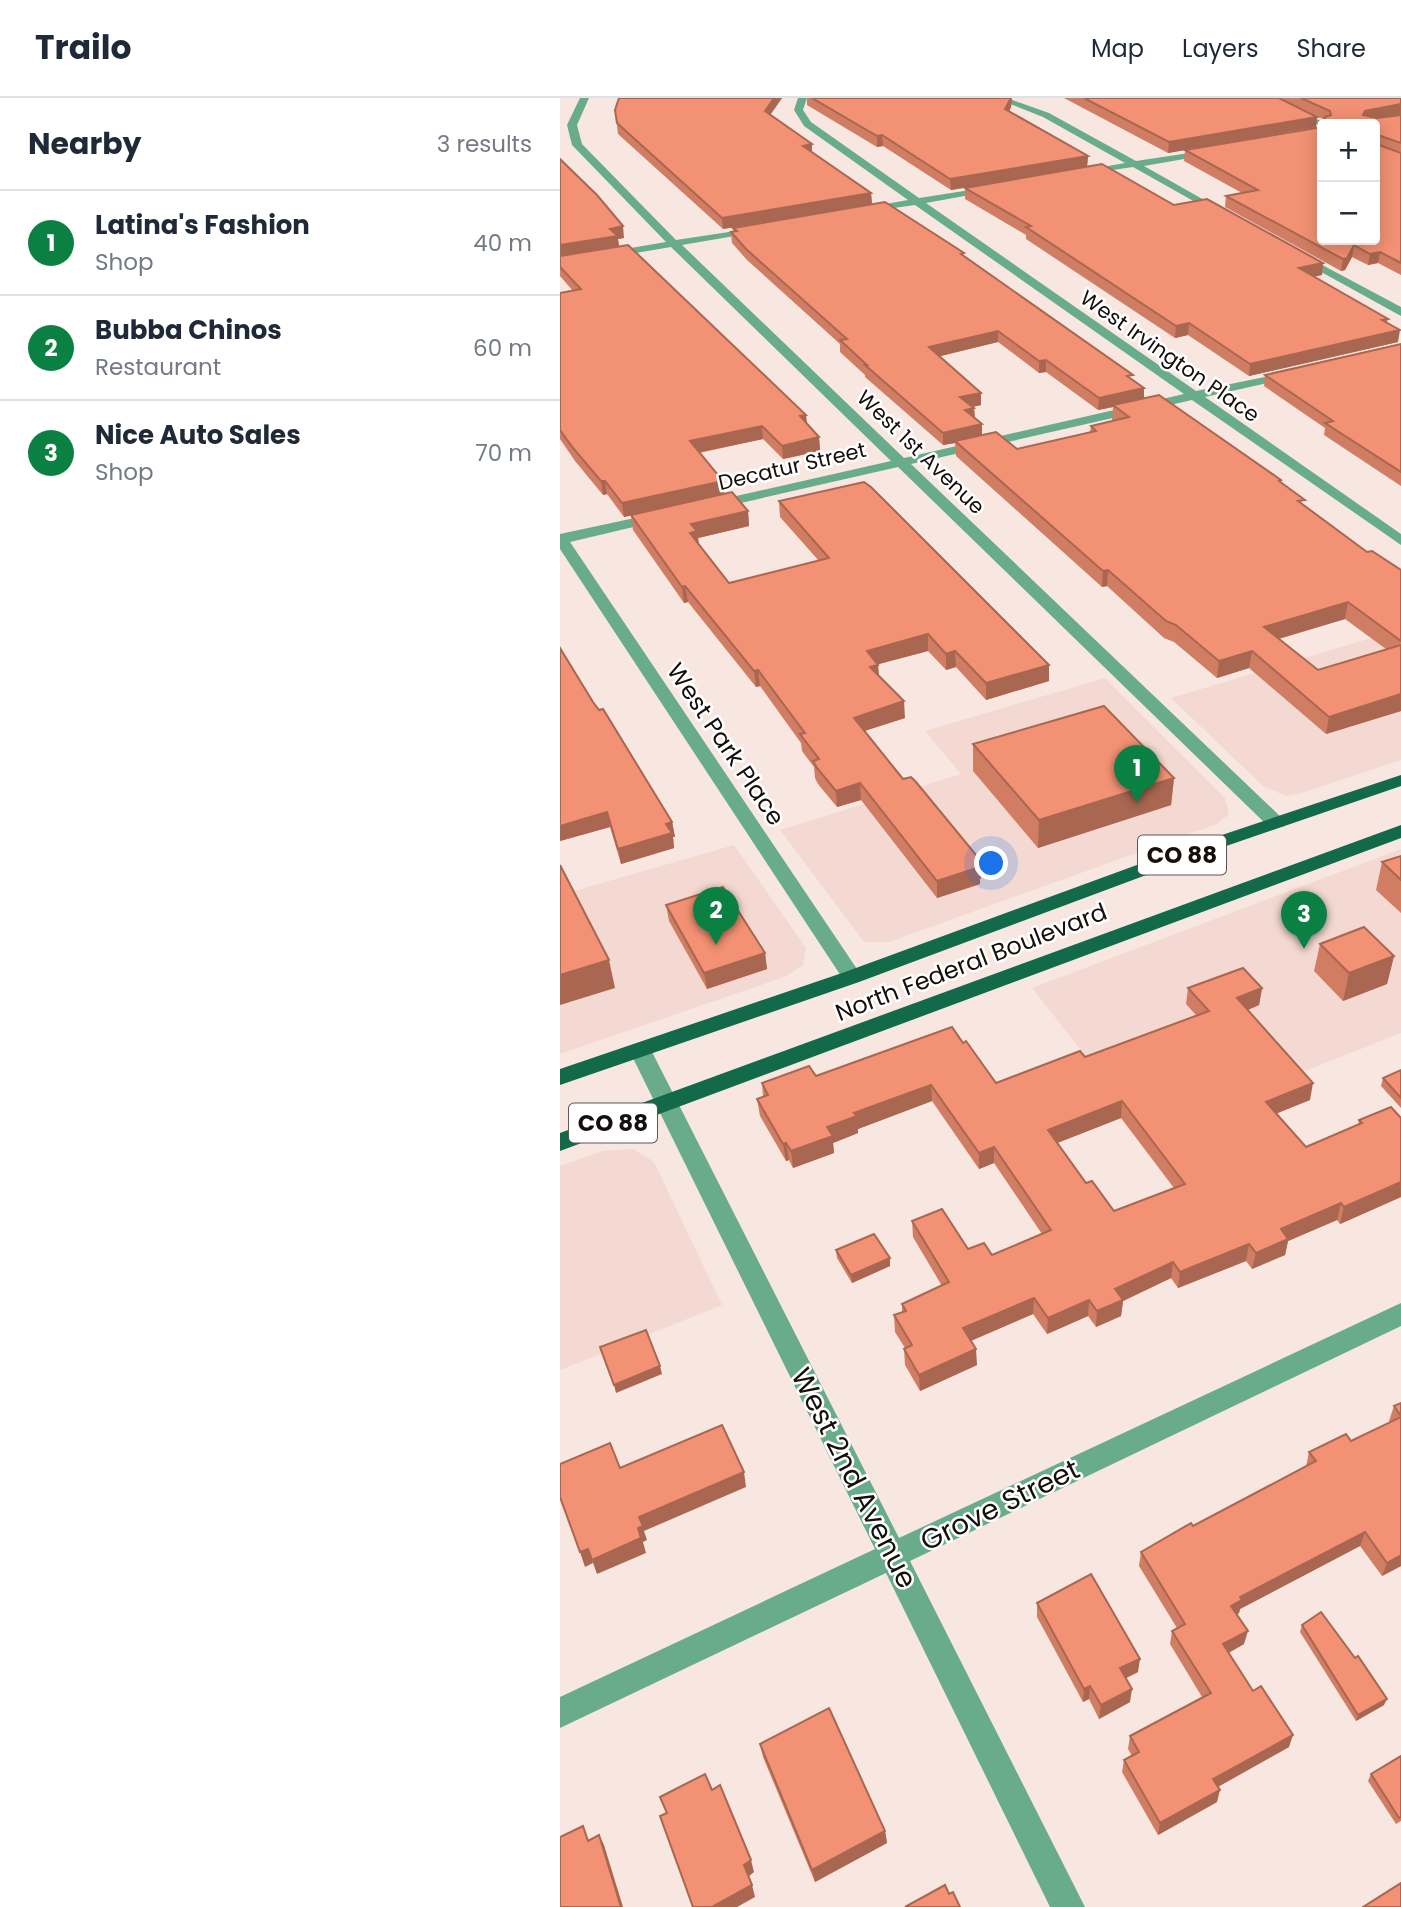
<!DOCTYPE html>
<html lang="en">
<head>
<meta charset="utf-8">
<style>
  body { margin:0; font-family:Poppins,sans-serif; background:#f6f6f7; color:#1f2937 }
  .controls { position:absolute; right:21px; top:21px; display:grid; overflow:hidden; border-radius:7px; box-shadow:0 4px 18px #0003 }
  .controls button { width:63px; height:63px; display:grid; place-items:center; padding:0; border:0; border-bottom:2px solid #e0e1e3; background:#fff; color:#1f2937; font:35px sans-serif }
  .you { position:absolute; left:432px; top:766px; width:24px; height:24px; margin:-18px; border:5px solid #fff; border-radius:50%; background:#1a73e8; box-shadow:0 0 0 10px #1a73e833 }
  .badge { display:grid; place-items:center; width:46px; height:46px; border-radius:50%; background:#0b8043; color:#fff; font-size:23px; font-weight:700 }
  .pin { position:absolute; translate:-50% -58px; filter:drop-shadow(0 2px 4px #0008) }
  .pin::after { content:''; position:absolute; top:37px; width:24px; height:21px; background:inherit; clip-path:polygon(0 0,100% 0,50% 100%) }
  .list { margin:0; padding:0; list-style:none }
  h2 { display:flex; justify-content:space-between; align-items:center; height:91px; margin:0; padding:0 28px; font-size:30px }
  h2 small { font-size:23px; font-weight:400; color:#747a83 }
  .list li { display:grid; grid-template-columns:46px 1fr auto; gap:21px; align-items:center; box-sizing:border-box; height:105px; padding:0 28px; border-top:2px solid #e0e1e3 }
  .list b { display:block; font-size:26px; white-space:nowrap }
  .list p { margin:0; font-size:23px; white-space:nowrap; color:#747a83 }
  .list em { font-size:23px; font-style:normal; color:#747a83 }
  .map { position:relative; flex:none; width:841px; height:1809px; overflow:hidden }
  header { display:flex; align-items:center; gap:42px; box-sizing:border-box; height:98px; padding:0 35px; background:#fff; border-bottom:2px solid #e0e1e3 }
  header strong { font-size:33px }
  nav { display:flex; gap:38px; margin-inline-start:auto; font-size:24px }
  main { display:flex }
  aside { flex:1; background:#fff }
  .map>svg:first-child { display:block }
</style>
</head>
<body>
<header>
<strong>Trailo</strong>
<nav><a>Map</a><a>Layers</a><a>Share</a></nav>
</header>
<main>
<aside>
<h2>Nearby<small>3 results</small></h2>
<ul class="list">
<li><span class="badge">1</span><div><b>Latina's Fashion</b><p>Shop</p></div><em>40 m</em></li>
<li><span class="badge">2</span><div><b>Bubba Chinos</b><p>Restaurant</p></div><em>60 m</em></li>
<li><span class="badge">3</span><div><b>Nice Auto Sales</b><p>Shop</p></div><em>70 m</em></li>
</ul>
</aside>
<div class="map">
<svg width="841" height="1809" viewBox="0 0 841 1809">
  <rect width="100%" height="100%" fill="#f8e7e1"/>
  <g fill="#f3d9d1">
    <polygon points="841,531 841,662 742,695 726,698 703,688 611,600"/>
    <polygon points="545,580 665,700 669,716 657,726 329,844 304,844 220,732 401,676 365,633"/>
    <polygon points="174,747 246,850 243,867 227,878 0,956 0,797"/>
    <polygon points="841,751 841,935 587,1036 472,890"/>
    <polygon points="73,1051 94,1064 162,1207 0,1272 0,1068 43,1053"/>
  </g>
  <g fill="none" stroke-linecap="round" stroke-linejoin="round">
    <g fill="#68ac8c" fill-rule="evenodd">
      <polygon points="20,0 29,0 17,27 22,46 116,142 202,129 203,131 198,134 122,147 344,360 624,296 355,107 298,115 298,111 348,102 244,28 234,12 238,0 247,0 243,12 251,24 359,100 436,88 436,92 432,93 366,105 636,293 734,273 734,279 645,299 841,436 841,447 632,302 351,366 723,721 725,725 723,729 709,729 338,369 150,412 145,411 145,405 331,363 111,149 0,168 0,162 106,144 12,47 7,27"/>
      <polygon points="435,0 447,0 489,15 576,63 656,51 656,55 653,56 584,68 669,116 660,118 573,69 520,77 520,73 565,65 483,19"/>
      <polygon points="702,0 713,0 767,26 759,28"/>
      <polygon points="738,154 841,209 841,218 734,159 733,157"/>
      <polygon points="98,415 103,416 105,419 103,422 10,444 299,874 302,879 299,884 285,884 0,451 0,436"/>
      <polygon points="80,944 88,947 91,952 339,1440 841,1205 841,1228 350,1463 525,1809 490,1809 326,1475 0,1630 0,1599 315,1451 69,952 72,947"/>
    </g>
    <g fill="#126a4b" fill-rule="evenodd">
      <polygon points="841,677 841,688 640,757 299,884 0,987 0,971 285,874 626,749"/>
      <polygon points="841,727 841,740 0,1053 0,1035"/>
    </g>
  </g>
  <g fill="#d07d63" fill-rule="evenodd">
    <polygon points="59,0 222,0 210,17 252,46 252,54 311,95 312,106 163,131 58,36 55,12"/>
    <polygon points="247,0 452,0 451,9 449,13 528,58 527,69 391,92 323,48 317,49 247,7"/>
    <polygon points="504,0 841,0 841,177 818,165 808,167 792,159 785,172 781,173 665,109 666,98 682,95 624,63 625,52 762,29 762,142 765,22 721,1 756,29 608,55"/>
    <polygon points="0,61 64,140 58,141 59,149 246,317 247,325 259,339 260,353 223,361 203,341 139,355 163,383 164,396 188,413 189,428 138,440 139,446 169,485 259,463 220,419 219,403 489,567 489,583 426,602 396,569 386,572 368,553 318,566 319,578 345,620 304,633 421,780 420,781 420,786 377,800 301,702 277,709 258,686 255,680 254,669 242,653 241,645 200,588 196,589 128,504 124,505 73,432 71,417 64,419 47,396 43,397 15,363 0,341 0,195 13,193 0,178"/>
    <polygon points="405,90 614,107 763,165 762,177 754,179 828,221 827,225 838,244 689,278 628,237 615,240 466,141 466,137 405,101"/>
    <path d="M173 130 404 158 572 282 584 300 721 382V385L744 407 807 454 841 472V613L766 636 689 570 657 580 614 544 604 540 547 488 542 489 396 358 395 345 383 347 305 279V277L280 254V246L187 162 172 145 171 134H173ZM438 244 479 275 486 274 538 312 553 309 552 323 531 328 530 334 457 351 422 337 415 320 414 310 413 309 421 307 379 258ZM785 521 826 551 758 572 719 541Z"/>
    <polygon points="841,246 841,388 764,337 765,330 704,288 705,277"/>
    <polygon points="33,604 112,724 115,739 113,739 114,750 61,766 50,729 0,743"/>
    <polygon points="413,646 614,680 611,707 478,750 413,673"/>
    <polygon points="841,758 841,815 816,792 822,764"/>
    <polygon points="106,807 205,855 207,871 147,891 109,823"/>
    <polygon points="760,846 834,858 827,886 783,903 754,873"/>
    <path d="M628 890H702L699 907 688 912 750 1002 716 1015 746 1049 798 1027 799 1022 841 1020V1099L780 1126 777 1122 728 1143 725 1157 692 1171 686 1163 618 1190 611 1180 563 1203 561 1218 536 1229 528 1218 487 1236 473 1216 411 1243 417 1267 360 1293 345 1267 344 1251 345 1250 335 1234 334 1217 342 1214V1206L382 1188 353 1139 352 1123 408 1151 432 1157 482 1136 434 1065 419 1071 372 1003 298 1031V1035L273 1045 274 1055 233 1070 229 1062 226 1063 200 1018 197 1001 203 999 202 985 256 978 403 945 436 985 525 959 636 917 626 906ZM561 1020 614 1090 554 1113 526 1085 497 1045Z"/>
    <polygon points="841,972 841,1010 821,988 823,980"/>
    <polygon points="276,1152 330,1160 330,1168 292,1185 277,1160"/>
    <polygon points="841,1305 841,1468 822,1478 800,1448 680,1511 679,1515 677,1517 684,1546 669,1555 729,1649 658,1689 657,1704 598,1737 562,1674 564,1662 572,1658 568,1651 570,1638 642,1599 610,1546 612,1533 617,1530 579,1468 581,1454 633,1428 746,1369 749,1354 791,1343 830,1324 829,1323 834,1308"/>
    <polygon points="477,1505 578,1574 566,1580 570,1604 539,1621 529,1601 523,1604 477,1519"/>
    <polygon points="742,1527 824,1607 796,1623 740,1534"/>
    <polygon points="200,1646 325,1733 327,1745 255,1784 203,1659"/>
    <polygon points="841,1658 841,1723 836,1726 808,1683 811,1676"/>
  </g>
  <g fill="#a96650">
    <polygon points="214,0 222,0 206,23 205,13"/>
    <polygon points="452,0 451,9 445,21 445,11"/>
    <polygon points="841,6 841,16 803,23 803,17 805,13"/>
    <polygon points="757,19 756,29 608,55 609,44"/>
    <polygon points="322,37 323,48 317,49 317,38"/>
    <polygon points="252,46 252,57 243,48"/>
    <polygon points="528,58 527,69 391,92 390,81"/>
    <polygon points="311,95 312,106 163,131 162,120"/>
    <polygon points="63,128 64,140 58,141 59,149 0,159 0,147 50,131"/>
    <polygon points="794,147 792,159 785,172 781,173 783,161"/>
    <polygon points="820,154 818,165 808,167 810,156"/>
    <polygon points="763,165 762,177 737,182 739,170"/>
    <polygon points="629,225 628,237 615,240 616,228"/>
    <polygon points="840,232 838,244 689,278 690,266"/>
    <polygon points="438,233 438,244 369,261 369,249"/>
    <polygon points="486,262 486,274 479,275 479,263"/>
    <polygon points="584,290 584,302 553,307 553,309 538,312 539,300"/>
    <polygon points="421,295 421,307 400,311 400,299"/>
    <polygon points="414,310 415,322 405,312"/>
    <polygon points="246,317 247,330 240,318"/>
    <polygon points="422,326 422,339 395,343 395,345 383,347 383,335"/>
    <polygon points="202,328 203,341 131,356 130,343"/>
    <polygon points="259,339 260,353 223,361 222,348"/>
    <polygon points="41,383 45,383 47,396 43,397"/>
    <polygon points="163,383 164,397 64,419 62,405"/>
    <polygon points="188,413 189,428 138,440 139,449 130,435 131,426"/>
    <polygon points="548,472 547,488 542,489 543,473"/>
    <polygon points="125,488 128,504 124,505 122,489"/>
    <polygon points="788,504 785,521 701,546 704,529"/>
    <polygon points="368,536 368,553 308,569 307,553"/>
    <polygon points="395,553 396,569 386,572 386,556"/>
    <polygon points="692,553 689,570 657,580 659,563"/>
    <polygon points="318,567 319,583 310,569"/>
    <polygon points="489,567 489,583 426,602 426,585"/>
    <polygon points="198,572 200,588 196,589 194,573"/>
    <polygon points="841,596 841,613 766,636 769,619"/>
    <polygon points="344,603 345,620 295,636 294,620"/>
    <polygon points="614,680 611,707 478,750 479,722"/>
    <polygon points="300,685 301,702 277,709 276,693"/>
    <polygon points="47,714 50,729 0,743 0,728"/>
    <polygon points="112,724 115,739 113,739 114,750 61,766 58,751 106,726"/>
    <polygon points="421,763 421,780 420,781 420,786 377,800 377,783"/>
    <polygon points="205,855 207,871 147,891 144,875"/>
    <polygon points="834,858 827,886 783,903 789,875"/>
    <polygon points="49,862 55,890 0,907 0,877"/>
    <polygon points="702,890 699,907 675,917 677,900"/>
    <polygon points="753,985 750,1002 703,1021 706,1004"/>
    <polygon points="371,987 372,1003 298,1031 298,1035 273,1045 274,1055 233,1070 231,1053 267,1029 294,1015"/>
    <polygon points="562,1003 561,1020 487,1049 488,1032"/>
    <polygon points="226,1045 229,1062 226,1063 223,1046"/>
    <polygon points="434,1049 434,1065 419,1071 419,1055"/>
    <polygon points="841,1084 841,1099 780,1126 784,1109"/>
    <polygon points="781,1105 777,1122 728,1143 725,1157 692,1171 696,1155 721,1131"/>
    <polygon points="689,1146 686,1163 618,1190 620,1174"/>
    <polygon points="330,1160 330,1168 292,1185 291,1177"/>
    <polygon points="613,1164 611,1180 563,1203 561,1218 536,1229 537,1213 555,1191"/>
    <polygon points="474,1200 473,1216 403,1246 403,1230"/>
    <polygon points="529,1202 528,1218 487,1236 488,1220"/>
    <polygon points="416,1251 417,1267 360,1293 359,1277"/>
    <polygon points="100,1268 102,1276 56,1295 54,1287"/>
    <polygon points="184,1374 186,1389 84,1433 87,1442 83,1444 86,1455 37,1476 32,1462 78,1430 79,1419"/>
    <polygon points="805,1434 800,1448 680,1511 679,1515 668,1521 671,1508 680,1499"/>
    <polygon points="28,1451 33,1465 25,1469 20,1454"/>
    <polygon points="841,1457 841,1468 822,1478 827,1465"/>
    <polygon points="688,1533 684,1546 660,1559 663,1546"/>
    <polygon points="580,1561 578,1574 558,1584 560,1570"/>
    <polygon points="530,1588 529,1601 523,1604 524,1591"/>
    <polygon points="572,1591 570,1604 539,1621 541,1607"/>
    <polygon points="827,1601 824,1607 796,1623 798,1617"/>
    <polygon points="733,1637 729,1649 650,1693 653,1681"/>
    <polygon points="660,1692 657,1704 598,1737 600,1725"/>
    <polygon points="325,1733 327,1745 255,1784 252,1772"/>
    <polygon points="39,1737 44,1747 63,1809 61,1809"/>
    <polygon points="191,1762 194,1774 188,1779 184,1767"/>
    <polygon points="192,1787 195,1799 177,1809 152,1809"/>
  </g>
  <g fill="#f29173" stroke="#a96650" stroke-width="2" fill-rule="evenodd">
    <polygon points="59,0 214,0 205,13 252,46 243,48 311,95 162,120 57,25 55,12"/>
    <polygon points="252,0 451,0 445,11 528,58 390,81 322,37 317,38"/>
    <polygon points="524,0 719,0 757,19 609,44"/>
    <polygon points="741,0 841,0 841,6 805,13 803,17 817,20 841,17 841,45 815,36 815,26 764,26 765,19 771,17 770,13"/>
    <polygon points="762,29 762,142 815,142 815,38 816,46 841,55 841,165 820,154 810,156 794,147 787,160 783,161 666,98 698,92 625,52"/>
    <polygon points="0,61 37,97 63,128 50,131 58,138 0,147"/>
    <polygon points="542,66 614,107 647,101 763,165 739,170 828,221 822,222 840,232 690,266 629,225 616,228 466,129 471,128 405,90"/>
    <polygon points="325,104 404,155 401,156 573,277 567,278 584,290 539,300 486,262 479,263 438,233 369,249 421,295 400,299 414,310 405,312 422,326 383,335 305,267 307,267 280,242 287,241 186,151 171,134 177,133 173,130"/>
    <polygon points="68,147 246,317 240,318 259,339 222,348 202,328 130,343 163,383 62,405 45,383 41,383 13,350 0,332 0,195 21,191 0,169 0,158"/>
    <polygon points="841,246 841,374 765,325 773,323 705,277"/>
    <polygon points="599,297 721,382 719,383 745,402 738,403 807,454 812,453 841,472 841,543 788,504 704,529 758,572 841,547 841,596 769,619 692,553 659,563 616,527 606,523 548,472 543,473 395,343 436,334 457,351 536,333 531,328 569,319 553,307"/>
    <polygon points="304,384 311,389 489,567 426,585 395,553 386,556 368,536 307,553 318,567 310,569 344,603 294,620 343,681 351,679 356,684 421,763 417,765 420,769 377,783 300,685 276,693 257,670 253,663 259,661 240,636 245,635 198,572 194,573 125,488 122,489 71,417 172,394 188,413 131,426 137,433 130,435 169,485 269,460 219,403"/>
    <polygon points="0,550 33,604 39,612 43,611 112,724 106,726 112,735 58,751 47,714 0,728"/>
    <polygon points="544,608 614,680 479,722 413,646"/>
    <polygon points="841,758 841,782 822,764"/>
    <polygon points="0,767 49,862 0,877"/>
    <polygon points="163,789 205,855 144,875 106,807"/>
    <polygon points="804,829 834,858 789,875 760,846"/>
    <path d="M683 870 702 890 677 900 753 985 706 1004 746 1049 802 1025 799 1022 831 1009 841 1020V1084L784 1109 781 1105 721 1131 728 1141 696 1155 689 1146 620 1174 613 1164 555 1191 563 1202 537 1213 529 1202 488 1220 474 1200 403 1230 416 1251 359 1277 344 1251 352 1247 334 1217 346 1213 342 1206 389 1184 352 1123 382 1111 408 1151 424 1145 432 1157 491 1132 434 1049 419 1055 371 987 294 1015 297 1018 267 1029 273 1038 231 1053 226 1045 223 1046 197 1001 208 997 202 985 249 968 256 978 392 929 403 945 406 943 436 985 520 953 525 959 649 913 628 890ZM562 1003 625 1086 554 1113 532 1083 526 1085 488 1032Z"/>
    <polygon points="841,972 841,1000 823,980"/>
    <polygon points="314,1136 330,1160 291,1177 276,1152"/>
    <polygon points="86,1232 100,1268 54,1287 40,1249"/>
    <polygon points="841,1305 841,1318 834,1308"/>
    <polygon points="841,1319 841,1457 827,1465 805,1434 680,1499 682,1502 671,1508 688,1533 663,1546 693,1593 701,1588 733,1637 653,1681 660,1692 600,1725 564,1662 579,1654 570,1638 651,1595 612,1533 625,1526 581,1454 631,1425 633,1428 756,1363 749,1354 786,1336 791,1343"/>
    <polygon points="162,1327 184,1374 79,1419 83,1428 78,1430 81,1440 32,1462 28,1451 20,1454 0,1399 0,1366 50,1345 60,1370"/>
    <polygon points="531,1476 580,1561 560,1570 572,1591 541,1607 530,1588 524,1591 477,1505"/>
    <polygon points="761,1514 795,1560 798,1558 827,1601 798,1617 742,1527"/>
    <polygon points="269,1610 325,1733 252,1772 200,1646"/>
    <polygon points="841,1658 841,1719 839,1720 811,1676"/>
    <polygon points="145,1676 152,1692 160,1687 191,1762 184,1767 192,1787 152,1809 133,1809 100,1718 107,1715 100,1699"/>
    <polygon points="23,1728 28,1743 39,1737 61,1809 0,1809 0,1739"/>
    <polygon points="841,1785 841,1809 803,1809"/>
    <polygon points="385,1787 389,1796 393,1794 400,1809 345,1809"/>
  </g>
  <g text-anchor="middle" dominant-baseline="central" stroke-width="5" stroke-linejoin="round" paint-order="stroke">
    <g font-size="21" fill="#140e0c" stroke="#fff">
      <text transform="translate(610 258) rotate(35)">West Irvington Place</text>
      <text transform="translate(361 354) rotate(44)">West 1st Avenue</text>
      <text transform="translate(232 368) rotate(-13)">Decatur Street</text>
    </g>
    <g fill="#fff" stroke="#5a5655" stroke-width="2">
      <rect x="578" y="737.5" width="88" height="39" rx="5"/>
      <rect x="9" y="1005.5" width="88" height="39" rx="5"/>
    </g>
    <g font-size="23" font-weight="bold" fill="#140e0c">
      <text x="622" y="757">CO 88</text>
      <text x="53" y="1025">CO 88</text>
    </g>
    <g font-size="24" fill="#140e0c" stroke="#fff">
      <text transform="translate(166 646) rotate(56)">West Park Place</text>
      <text transform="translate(411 864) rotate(-21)">North Federal Boulevard</text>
    </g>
    <g font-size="28" fill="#140e0c" stroke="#fff">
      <text transform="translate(294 1380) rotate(63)">West 2nd Avenue</text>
      <text transform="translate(440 1407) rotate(-26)">Grove Street</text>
    </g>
  </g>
</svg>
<div class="controls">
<button>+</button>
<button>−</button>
</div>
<div class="you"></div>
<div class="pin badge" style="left:577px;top:705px">1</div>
<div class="pin badge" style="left:156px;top:847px">2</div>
<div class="pin badge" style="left:744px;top:851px">3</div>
</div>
</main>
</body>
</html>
